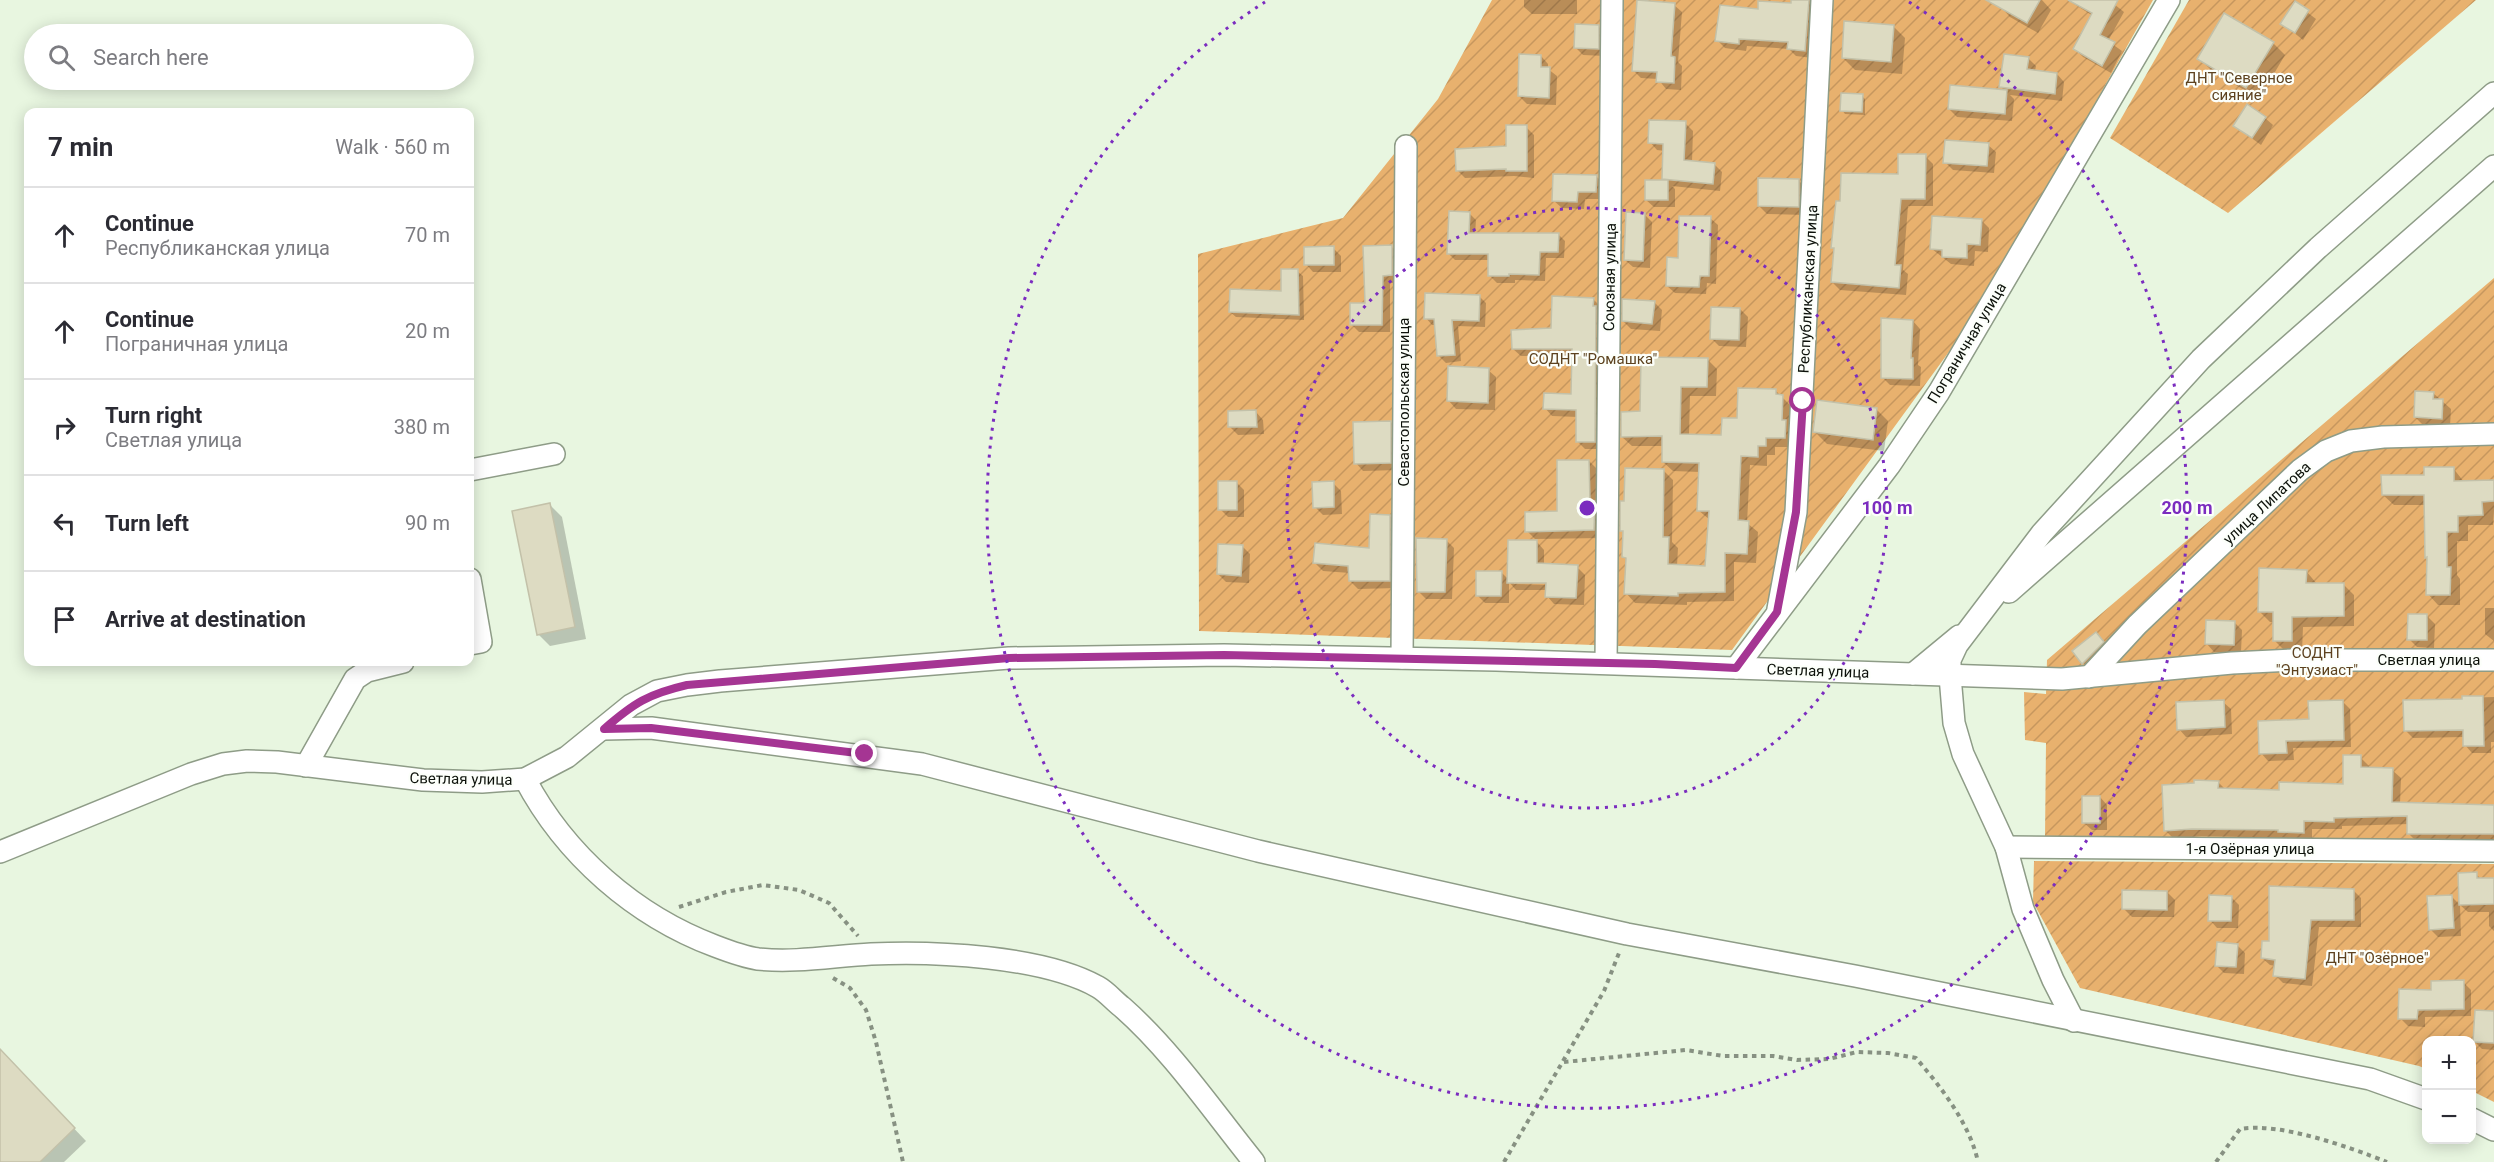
<!DOCTYPE html>
<html lang="en">
<head>
<meta charset="utf-8">
<style>
  body { margin:0; font-family:Roboto,sans-serif; background:#f7f7f7; color:#2b2b33 }
  .controls { position:absolute; right:18px; bottom:18px; display:grid; overflow:hidden; border-radius:12px; box-shadow:0 3px 15px #0003 }
  .controls button { width:54px; height:54px; display:grid; place-items:center; padding:0; border:0; border-bottom:2px solid #e1e1e2; background:#fff; color:#2b2b33; font:30px sans-serif }
  .stop { position:absolute; width:18px; height:18px; margin:-14px; border:4px solid #a53593; border-radius:50%; background:#fff }
  .stop.end { background:#a53593; border-color:#fff; box-shadow:0 2px 6px #0008 }
  .list { margin:0; padding:0; list-style:none }
  h2 { display:flex; justify-content:space-between; align-items:center; height:78px; margin:0; padding:0 24px; font-size:26px }
  h2 small { font-size:20px; font-weight:400; color:#7c7c81 }
  .list li { display:grid; grid-template-columns:39px 1fr auto; gap:18px; align-items:center; box-sizing:border-box; height:96px; padding:0 24px; border-top:2px solid #e1e1e2 }
  .list b { display:block; font-size:22px; white-space:nowrap }
  .list p { margin:0; font-size:20px; white-space:nowrap; color:#7c7c81 }
  .list em { font-size:20px; font-style:normal; color:#7c7c81 }
  .icon { flex:none; width:33px; height:33px; fill:none; stroke:currentColor; stroke-width:2; stroke-linecap:round; stroke-linejoin:round }
  .map { position:relative; flex:none; width:2494px; height:1162px; overflow:hidden }
  .search { position:absolute; background:#fff; box-shadow:0 3px 15px #0003; left:24px; top:24px; width:450px; height:66px; display:flex; align-items:center; gap:15px; box-sizing:border-box; padding:0 21px; border-radius:33px; color:#7c7c81; font-size:22px }
  .panel { position:absolute; background:#fff; box-shadow:0 3px 15px #0003; left:24px; top:108px; width:450px; height:558px; border-radius:12px }
  .map>svg:first-child { display:block }
</style>
</head>
<body>
<div class="map">
<svg width="2494" height="1162" viewBox="0 0 2494 1162">
  <defs>
    <pattern id="garden-furrows" width="10" height="10" patternUnits="userSpaceOnUse" patternTransform="scale(1.5)"><rect width="10" height="10" fill="#e8b16e"/><path d="M-1 1l2-2M0 10L10 0M9 11l2-2" fill="none" stroke="#c6975e"/></pattern>
  </defs>
  <rect width="100%" height="100%" fill="#e8f6e0"/>
  <g fill="url(#garden-furrows)">
    <polygon points="1492,0 2153,0 2089,114 1951,349 1732,650 1199,631 1198,254 1343,218 1438,99"/>
    <polygon points="2189,0 2476,0 2228,213 2110,138"/>
    <polygon points="2494,278 2494,840 2045,839 2046,743 2025,740 2024,692 2046,694 2047,660"/>
    <polygon points="2034,861 2494,864 2494,1102 2472,1091 2472,1040 2426,1040 2426,1069 2419,1066 2080,988 2033,902"/>
  </g>
  <g fill="#0003" fill-rule="evenodd">
    <polygon points="1524,0 1577,0 1577,14 1532,14 1524,7"/>
    <polygon points="1793,0 1813,0 1813,58 1796,56 1789,49 1747,46 1746,51 1725,48 1717,40 1759,11 1792,5"/>
    <polygon points="2003,0 2042,0 2051,10 2038,33 2010,17 2000,6"/>
    <polygon points="2068,0 2109,0 2124,12 2108,41 2122,51 2111,73 2083,57 2075,49 2093,16"/>
    <polygon points="2295,3 2316,19 2303,40 2282,23"/>
    <polygon points="1674,5 1682,12 1678,62 1682,66 1681,90 1666,89 1658,79 1641,78 1634,71"/>
    <polygon points="1598,26 1606,34 1606,56 1583,55 1575,47"/>
    <polygon points="1893,26 1905,38 1902,74 1855,70 1843,58"/>
    <polygon points="2273,43 2285,55 2259,99 2211,70 2199,58"/>
    <polygon points="1541,56 1548,64 1548,69 1557,76 1556,105 1527,104 1519,96"/>
    <polygon points="2028,58 2036,66 2035,71 2057,74 2064,82 2062,101 2010,95 2014,99 2012,121 1957,117 1949,109 2005,91 2001,87"/>
    <polygon points="1862,96 1865,99 1865,115 1845,114 1842,110"/>
    <polygon points="2265,118 2273,125 2261,145 2235,126"/>
    <polygon points="1685,123 1693,131 1692,162 1714,164 1722,172 1720,191 1672,186 1675,189 1675,207 1654,207 1646,200 1667,181 1664,178 1665,151 1657,150 1650,142"/>
    <polygon points="1526,127 1534,135 1534,178 1514,176 1465,178 1457,170 1508,148"/>
    <polygon points="1988,145 1996,152 1994,173 1953,170 1945,162"/>
    <polygon points="1925,156 1933,164 1933,206 1908,206 1903,270 1908,274 1906,295 1840,290 1832,282 1835,250 1833,247 1900,176"/>
    <polygon points="1596,176 1604,184 1603,199 1585,199 1584,209 1562,208 1554,201"/>
    <polygon points="1799,181 1806,188 1806,215 1767,214 1759,206"/>
    <polygon points="1469,213 1476,220 1475,235 1558,234 1565,241 1564,258 1546,258 1545,281 1515,280 1515,283 1497,283 1490,276 1490,260 1455,260 1448,253"/>
    <polygon points="1644,214 1652,222 1650,268 1633,267 1625,260"/>
    <polygon points="1710,218 1718,225 1716,284 1707,283 1706,294 1675,293 1667,286 1680,259"/>
    <polygon points="1981,220 1989,228 1988,252 1975,251 1974,266 1951,264 1932,249"/>
    <polygon points="1392,247 1400,255 1399,283 1390,283 1390,332 1359,332 1351,324 1366,304"/>
    <polygon points="1333,248 1341,256 1341,272 1313,272 1306,264"/>
    <polygon points="1297,271 1303,276 1304,320 1236,317 1230,312 1283,293"/>
    <polygon points="1479,296 1486,303 1485,327 1458,326 1461,361 1446,363 1439,356 1436,325 1432,325 1426,318"/>
    <polygon points="1593,299 1601,307 1602,449 1585,449 1577,441 1578,417 1552,416 1545,408 1573,395 1574,356 1521,356 1513,349 1553,330"/>
    <polygon points="1654,302 1662,310 1660,331 1631,329 1623,321"/>
    <polygon points="1740,309 1748,317 1746,347 1719,346 1711,338"/>
    <polygon points="1882,320 1913,321 1920,329 1918,365 1921,367 1920,386 1890,385 1882,377"/>
    <polygon points="1707,359 1717,369 1716,396 1690,396 1689,435 1723,436 1738,420 1776,391 1792,407 1794,447 1775,447 1775,455 1767,455 1767,466 1750,465 1747,523 1758,532 1756,563 1734,562 1734,601 1687,602 1687,605 1635,603 1626,593 1627,560 1624,557 1625,533 1621,530 1626,502 1663,470 1673,480 1672,542 1678,548 1677,566 1707,567 1710,520 1698,510 1700,472 1673,471 1663,462 1664,446 1632,446 1622,437 1641,413"/>
    <polygon points="1488,370 1496,377 1495,410 1456,409 1449,401"/>
    <polygon points="2433,393 2451,409 2450,426 2423,425 2415,417"/>
    <polygon points="1876,409 1888,421 1884,451 1827,444 1815,432"/>
    <polygon points="1256,412 1263,420 1264,434 1238,435 1230,427"/>
    <polygon points="1390,422 1398,430 1398,470 1363,471 1356,463"/>
    <polygon points="1589,461 1597,469 1597,505 1602,538 1535,539 1527,531 1559,513"/>
    <polygon points="2453,468 2464,482 2494,480 2494,511 2493,525 2468,525 2468,541 2457,541 2457,575 2460,579 2460,605 2438,605 2428,594 2429,559 2426,557 2426,505 2394,505 2383,495 2425,476"/>
    <polygon points="1236,482 1244,490 1244,517 1228,517 1220,509"/>
    <polygon points="1333,483 1341,491 1342,514 1323,515 1315,507"/>
    <polygon points="550,505 562,517 586,639 550,646 538,634"/>
    <polygon points="1390,516 1398,524 1397,588 1358,589 1350,581 1350,573 1323,571 1315,563 1370,549"/>
    <polygon points="1446,540 1454,548 1452,599 1426,599 1418,591"/>
    <path d="M1537 542 1544 550V565L1577 567 1585 575 1584 605 1554 604 1547 596V590H1516L1509 582V603H1485L1477 595 1501 572 1509 580ZM1514 581 1553 582V585L1514 584Z"/>
    <polygon points="1242,546 1250,554 1249,583 1226,582 1218,574"/>
    <polygon points="2306,571 2317,584 2343,584 2354,595 2354,626 2303,627 2302,651 2285,651 2274,640 2275,622 2270,622 2259,611"/>
    <polygon points="2485,608 2494,608 2494,641 2485,634"/>
    <polygon points="2427,616 2435,624 2434,648 2417,647 2409,639"/>
    <polygon points="2234,622 2242,630 2241,652 2214,652 2207,644"/>
    <polygon points="2104,641 2111,651 2090,671 2074,652"/>
    <polygon points="2494,697 2494,742 2491,742 2491,753 2472,753 2465,745 2464,737 2413,738 2405,730 2463,701 2463,698"/>
    <polygon points="2342,701 2350,709 2351,747 2293,748 2294,760 2268,761 2261,753"/>
    <polygon points="2223,702 2231,709 2232,734 2186,737 2179,729"/>
    <polygon points="2360,757 2369,766 2369,769 2392,770 2401,778 2400,804 2494,807 2494,842 2417,842 2408,833 2409,824 2342,826 2342,829 2312,829 2312,841 2288,840 2286,838 2201,836 2174,839 2165,830 2218,782 2226,790 2280,791 2344,785"/>
    <polygon points="2100,797 2107,805 2107,830 2092,830 2084,823"/>
    <polygon points="2476,874 2482,880 2494,880 2494,931 2489,926 2489,912 2468,912 2460,905"/>
    <polygon points="2353,890 2361,898 2361,927 2319,927 2312,986 2283,983 2275,975 2276,966 2270,965 2262,958 2270,943"/>
    <polygon points="2167,892 2175,900 2174,917 2132,917 2124,909"/>
    <polygon points="2231,897 2239,905 2238,928 2217,928 2210,920"/>
    <polygon points="2452,897 2460,905 2461,936 2438,937 2430,929"/>
    <polygon points="2238,946 2245,953 2244,974 2224,973 2216,965"/>
    <polygon points="2463,982 2471,990 2471,1016 2425,1017 2425,1027 2408,1026 2400,1018 2433,991"/>
    <polygon points="2494,1013 2494,1050 2482,1049 2474,1041"/>
    <polygon points="0,1051 86,1141 64,1162 0,1162"/>
  </g>
  <g fill="#dddbc2" stroke="#c3c1a9" stroke-width="1.5">
    <polygon points="1637,0 1675,3 1671,56 1675,57 1674,83 1656,82 1657,72 1632,71"/>
    <polygon points="1791,0 1809,0 1805,51 1787,49 1788,42 1739,39 1739,44 1715,41 1720,5 1758,9 1758,1 1791,3"/>
    <polygon points="1986,0 2040,0 2027,23"/>
    <polygon points="2068,0 2118,0 2100,35 2115,42 2102,66 2073,49 2092,13"/>
    <polygon points="2295,1 2309,10 2295,33 2280,24"/>
    <polygon points="2224,13 2274,42 2246,88 2197,59"/>
    <polygon points="1844,21 1894,25 1891,62 1842,58"/>
    <polygon points="1575,24 1599,25 1599,49 1574,48"/>
    <polygon points="1519,54 1541,55 1541,67 1550,67 1549,98 1518,96"/>
    <polygon points="2004,54 2029,57 2027,69 2057,73 2055,94 1999,87"/>
    <polygon points="1950,85 2007,90 2005,114 1948,109"/>
    <polygon points="1841,93 1863,94 1862,112 1840,111"/>
    <polygon points="2247,104 2266,117 2252,138 2233,126"/>
    <polygon points="1649,120 1686,121 1684,160 1715,163 1713,184 1662,179 1663,144 1648,143"/>
    <polygon points="1506,125 1527,125 1527,171 1506,171 1506,169 1456,171 1455,149 1506,146"/>
    <polygon points="1945,140 1989,143 1987,166 1943,163"/>
    <polygon points="1898,154 1926,154 1925,199 1901,199 1895,265 1901,265 1899,288 1831,282 1834,248 1831,248 1836,201 1840,201 1841,173 1898,174"/>
    <polygon points="1553,174 1597,175 1596,192 1578,192 1577,202 1552,201"/>
    <polygon points="1758,178 1799,179 1799,207 1758,206"/>
    <rect x="1645" y="180" width="23" height="20"/>
    <polygon points="1449,211 1470,212 1469,233 1559,233 1558,252 1540,252 1539,275 1509,274 1509,276 1488,276 1488,254 1447,254"/>
    <polygon points="1626,212 1645,213 1643,261 1624,260"/>
    <polygon points="1679,216 1711,216 1709,276 1700,276 1699,287 1666,286 1667,257 1678,258"/>
    <polygon points="1932,216 1982,219 1980,245 1967,244 1967,258 1942,257 1942,250 1930,249"/>
    <polygon points="1392,245 1392,275 1383,276 1382,325 1350,325 1350,303 1365,303 1363,246"/>
    <polygon points="1334,246 1334,265 1304,265 1304,247"/>
    <polygon points="1281,269 1298,269 1299,315 1229,312 1230,289 1281,291"/>
    <polygon points="1425,293 1480,295 1479,321 1452,320 1455,355 1437,356 1434,319 1424,319"/>
    <polygon points="1552,296 1594,298 1593,306 1596,306 1595,442 1576,442 1576,410 1543,409 1544,393 1571,394 1572,349 1512,349 1511,330 1551,328"/>
    <polygon points="1622,299 1655,301 1652,324 1622,321"/>
    <polygon points="1711,307 1740,308 1739,340 1710,339"/>
    <polygon points="1881,318 1913,320 1911,358 1913,358 1913,379 1881,378"/>
    <polygon points="1641,357 1708,358 1707,387 1681,387 1680,434 1721,435 1722,418 1737,418 1738,388 1776,389 1776,394 1783,395 1782,420 1786,420 1785,438 1766,438 1766,446 1758,446 1758,457 1741,456 1738,520 1749,521 1747,554 1725,553 1725,592 1678,593 1678,596 1624,594 1626,558 1622,557 1623,531 1620,531 1620,501 1624,501 1625,468 1664,469 1663,537 1669,537 1668,564 1705,566 1709,511 1697,511 1699,463 1662,462 1662,436 1621,437 1621,412 1640,411"/>
    <polygon points="1448,366 1489,368 1488,403 1447,401"/>
    <polygon points="2415,391 2434,392 2433,399 2443,399 2442,419 2414,417"/>
    <polygon points="1817,400 1877,408 1873,440 1813,432"/>
    <polygon points="1256,410 1257,427 1228,427 1228,411"/>
    <polygon points="1391,421 1391,463 1354,464 1353,422"/>
    <polygon points="1557,460 1589,460 1590,501 1595,501 1594,530 1525,532 1525,512 1557,511"/>
    <polygon points="2424,467 2454,467 2454,481 2494,480 2494,501 2482,502 2483,515 2458,516 2458,532 2447,532 2447,567 2451,567 2450,595 2426,595 2427,557 2425,558 2424,495 2382,495 2381,475 2424,475"/>
    <rect x="1218" y="481" width="19" height="29"/>
    <polygon points="1334,481 1334,507 1313,508 1312,482"/>
    <polygon points="550,503 575,627 537,635 512,511"/>
    <polygon points="1370,514 1390,515 1390,581 1349,581 1348,566 1313,563 1315,543 1369,548"/>
    <polygon points="1416,538 1447,539 1445,592 1417,592"/>
    <polygon points="1508,540 1537,540 1537,563 1578,565 1576,598 1545,597 1546,583 1507,583"/>
    <polygon points="1218,544 1243,545 1241,576 1217,574"/>
    <polygon points="2259,568 2307,570 2306,583 2344,583 2344,616 2292,617 2292,641 2273,641 2273,612 2258,612"/>
    <polygon points="1476,571 1502,571 1501,596 1476,596"/>
    <polygon points="2408,614 2427,614 2427,640 2407,640"/>
    <polygon points="2206,620 2235,621 2234,645 2205,644"/>
    <polygon points="2096,632 2104,642 2082,664 2072,651"/>
    <polygon points="2462,696 2483,696 2484,746 2463,746 2463,730 2404,731 2403,700 2462,699"/>
    <polygon points="2224,700 2225,727 2177,730 2176,702"/>
    <polygon points="2343,700 2344,740 2286,741 2287,753 2259,754 2258,721 2309,719 2308,701"/>
    <polygon points="2343,755 2361,755 2361,767 2393,768 2392,802 2494,805 2494,834 2407,834 2407,816 2334,818 2334,822 2304,821 2304,833 2278,832 2278,830 2192,829 2164,831 2162,785 2194,783 2194,780 2219,781 2218,788 2279,790 2279,782 2343,784"/>
    <rect x="2082" y="796" width="18" height="27"/>
    <polygon points="2477,872 2477,878 2494,878 2494,904 2459,905 2458,873"/>
    <polygon points="2269,886 2354,889 2354,920 2311,920 2305,979 2273,976 2275,960 2261,958 2262,941 2269,941"/>
    <polygon points="2122,890 2167,891 2167,910 2122,909"/>
    <polygon points="2209,895 2232,896 2231,921 2208,921"/>
    <polygon points="2452,895 2454,928 2429,930 2427,896"/>
    <polygon points="2217,942 2238,944 2236,967 2215,966"/>
    <polygon points="2464,980 2464,1009 2418,1010 2417,1019 2398,1019 2399,989 2431,990 2431,981"/>
    <polygon points="2475,1010 2494,1011 2494,1043 2473,1042"/>
    <polygon points="0,1049 75,1128 40,1162 0,1162"/>
  </g>
  <g fill="none" stroke-linecap="round" stroke-linejoin="round">
    <g stroke="#8e9c87" stroke-width="24">
      <g id="minor">
        <polyline points="470,470 554,454"/>
        <polyline points="470,579 481,642 470,644"/>
        <polyline points="2009,592 2494,166"/>
        <polyline points="1778,609 1796,512 1822,0"/>
        <polyline points="1402,658 1406,146"/>
        <polyline points="1606,663 1612,0"/>
        <polyline points="1736,668 1889,466 1939,392 2169,0"/>
        <polyline points="1913,674 1959,636"/>
        <polyline points="2089,677 2137,625 2300,470 2326,451 2351,441 2383,437 2494,434"/>
        <polyline points="604,729 651,728 922,764 1258,851 1627,934 1855,976 2370,1079 2426,1099"/>
        <polyline points="306,766 355,679 367,671 403,662"/>
        <path d="M525 779C565 855 635 916 715 946 728 951 744 957 758 959 795 963 834 956 871 954 934 951 1043 956 1098 987 1107 992 1114 1001 1122 1007 1172 1051 1212 1110 1254 1162"/>
        <polyline points="2006,847 2494,851"/>
        <polyline points="0,852 191,774 223,764 247,761 277,762 423,780 482,782 525,779 567,757 631,705 657,691 687,685 720,681 1009,658 1224,655 1496,660 2062,679 2232,663 2294,660 2494,660"/>
        <polyline points="2074,1021 2053,980 2023,909 2006,847 1963,754 1954,723 1950,676 1950,660 1957,645 2042,533 2201,359 2318,248 2494,93"/>
        <polyline points="2472,1119 2494,1130"/>
      </g>
    </g>
    <g stroke="#879182" stroke-width="4" stroke-dasharray="4.5 4.5" stroke-linecap="butt">
      <polyline points="679,907 726,892 763,885 799,890 829,903 858,936"/>
      <polyline points="833,978 850,988 866,1010 876,1042 903,1162"/>
      <path d="M1564 1062 1686 1050 1723 1056H1773L1797 1060 1829 1059 1857 1052 1888 1053 1916 1058C1941 1087 1970 1124 1978 1162"/>
      <polyline points="1504,1162 1604,991 1619,953"/>
      <path d="M2216 1162 2240 1129C2280 1122 2349 1147 2387 1162"/>
    </g>
    <use href="#minor" stroke="#fff" stroke-width="21"/>
  </g>
  <g fill="none" stroke-linecap="round" stroke-linejoin="round">
    <path stroke="#a53593" stroke-width="8" d="M865 754 651 728 604 729C634 703 648 694 687 685L1009 658 1224 655 1655 664 1736 668 1777 612 1796 512 1803 401"/>
  </g>
  <g fill="none" stroke="#7b2cbf" stroke-width="3" stroke-dasharray="3 6">
    <circle cx="1587" cy="508" r="300"/>
    <path d="M1909 2A600 600 0 1 1 1265 2"/>
  </g>
  <g text-anchor="middle" dominant-baseline="central" stroke-width="4.5" stroke-linejoin="round" paint-order="stroke">
    <g font-size="15" fill="#5d421f" stroke="#fcfffa">
      <text x="2239" y="78">ДНТ "Северное<tspan x="2239" dy="17">сияние"</tspan></text>
      <text x="1593" y="359">СОДНТ "Ромашка"</text>
      <text x="2317" y="653">СОДНТ<tspan x="2317" dy="17">"Энтузиаст"</tspan></text>
      <text x="2377" y="958">ДНТ "Озёрное"</text>
    </g>
    <g font-size="15" fill="#0d120b" stroke="#fcfffa">
      <text transform="translate(1610 277) rotate(-89)">Союзная улица</text>
      <text transform="translate(1808 289) rotate(-87)">Республиканская улица</text>
      <text transform="translate(1967 343) rotate(-59)">Пограничная улица</text>
      <text transform="translate(1404 402) rotate(-90)">Севастопольская улица</text>
      <text transform="translate(2267 503) rotate(-43)">улица Липатова</text>
      <text x="2429" y="660">Светлая улица</text>
      <text transform="translate(1818 671) rotate(2)">Светлая улица</text>
      <text transform="translate(461 779) rotate(1)">Светлая улица</text>
      <text x="2250" y="849">1-я Озёрная улица</text>
    </g>
  </g>
  <circle cx="1587" cy="508" r="9" fill="#7b2cbf" stroke="#fcfffa" stroke-width="3"/>
  <g font-size="18" text-anchor="middle" font-weight="bold" fill="#7b2cbf" stroke="#fcfffa" stroke-width="4.5" stroke-linejoin="round" paint-order="stroke">
    <text x="1887" y="514">100 m</text>
    <text x="2187" y="514">200 m</text>
  </g>
</svg>
<div class="controls">
<button>+</button>
<button>−</button>
</div>
<div class="stop" style="left:1803px;top:401px"></div>
<div class="stop end" style="left:865px;top:754px"></div>
<div class="search"><svg class="icon" aria-label="search" viewBox="0 0 24 24"><circle cx="10" cy="10" r="6"/><path d="M15 15l6 6"/></svg>Search here</div>
<section class="panel">
<h2>7 min<small>Walk · 560 m</small></h2>
<ul class="list">
<li><svg class="icon" aria-label="ahead" viewBox="0 0 24 24"><path d="M12 20V5M6 11l6-6 6 6"/></svg><div><b>Continue</b><p>Республиканская улица</p></div><em>70 m</em></li>
<li><svg class="icon" aria-label="ahead" viewBox="0 0 24 24"><path d="M12 20V5M6 11l6-6 6 6"/></svg><div><b>Continue</b><p>Пограничная улица</p></div><em>20 m</em></li>
<li><svg class="icon" aria-label="right" viewBox="0 0 24 24"><path d="M7 20v-9h11M14 6l5 5-5 5"/></svg><div><b>Turn right</b><p>Светлая улица</p></div><em>380 m</em></li>
<li><svg class="icon" aria-label="left" viewBox="0 0 24 24"><path d="M17 20v-9H6M10 6l-5 5 5 5"/></svg><div><b>Turn left</b></div><em>90 m</em></li>
<li><svg class="icon" aria-label="arrive" viewBox="0 0 24 24"><path d="M6 21V4h12l-3 4 3 4H6"/></svg><div><b>Arrive at destination</b></div></li>
</ul>
</section>
</div>
</body>
</html>
